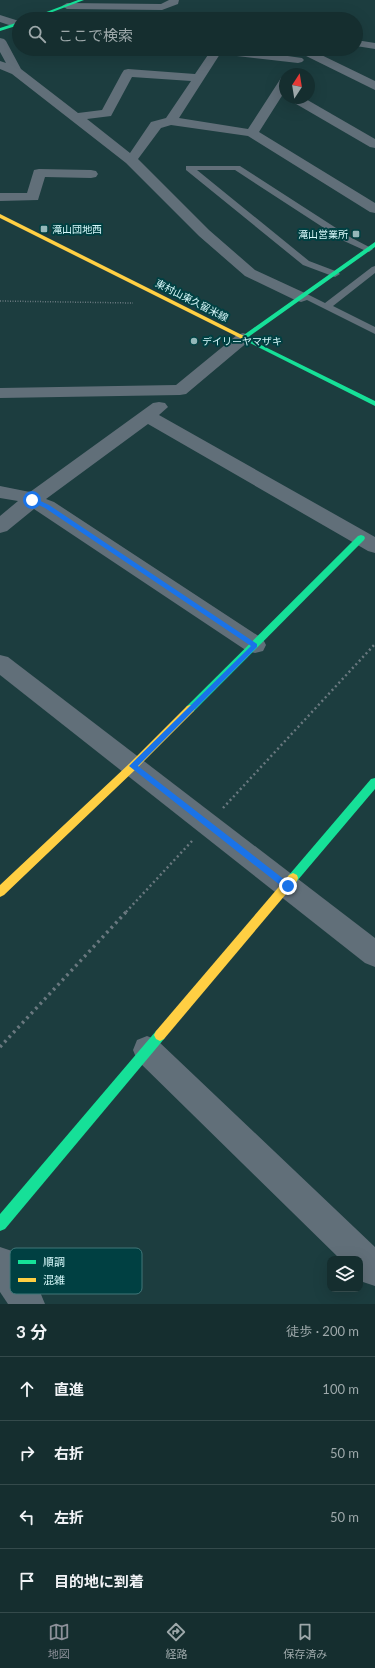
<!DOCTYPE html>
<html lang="ja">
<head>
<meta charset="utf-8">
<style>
  body { margin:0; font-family:Lato,"Noto Sans JP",sans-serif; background:#223a3b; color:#f1f3f6 }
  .controls { position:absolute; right:12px; bottom:12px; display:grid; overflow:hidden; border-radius:8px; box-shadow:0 4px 16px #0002 }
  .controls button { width:36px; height:36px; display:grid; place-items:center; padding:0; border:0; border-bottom:1px solid #344a4b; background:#152e2f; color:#f1f3f6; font:20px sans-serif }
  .compass { position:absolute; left:279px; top:68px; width:36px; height:36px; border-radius:50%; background:#152e2f; box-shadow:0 4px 16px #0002; rotate:12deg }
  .stop { position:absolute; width:12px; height:12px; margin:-9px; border:3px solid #1a73e8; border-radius:50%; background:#fff }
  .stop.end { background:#1a73e8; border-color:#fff; box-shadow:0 1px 4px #0008 }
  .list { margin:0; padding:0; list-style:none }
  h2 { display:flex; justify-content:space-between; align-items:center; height:52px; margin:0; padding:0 16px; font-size:17px }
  h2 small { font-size:13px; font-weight:400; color:#9da8aa }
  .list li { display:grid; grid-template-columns:26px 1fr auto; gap:12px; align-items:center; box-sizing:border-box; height:64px; padding:0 16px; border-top:1px solid #344a4b }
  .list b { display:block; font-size:15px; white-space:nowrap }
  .list em { font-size:13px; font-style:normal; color:#9da8aa }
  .icon { flex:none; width:22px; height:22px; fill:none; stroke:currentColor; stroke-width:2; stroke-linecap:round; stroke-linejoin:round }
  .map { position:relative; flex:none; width:375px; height:1304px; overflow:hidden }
  .search { position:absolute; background:#152e2f; box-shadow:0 4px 16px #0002; left:12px; right:12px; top:12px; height:44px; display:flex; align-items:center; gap:10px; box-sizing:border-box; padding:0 14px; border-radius:22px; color:#9da8aa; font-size:15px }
  .sheet { height:308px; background:#152e2f }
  nav { display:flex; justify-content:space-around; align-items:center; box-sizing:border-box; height:56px; border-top:1px solid #344a4b; background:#152e2f; font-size:11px; color:#9da8aa }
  nav a { display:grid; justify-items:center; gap:2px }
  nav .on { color:#8c9099 }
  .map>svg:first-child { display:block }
</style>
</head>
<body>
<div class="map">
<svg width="375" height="1304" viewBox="0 0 375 1304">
  <rect width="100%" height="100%" fill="#1c3d3f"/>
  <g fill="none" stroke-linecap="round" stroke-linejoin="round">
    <polyline stroke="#69787f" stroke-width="1.5" stroke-dasharray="1 1.5" stroke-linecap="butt" points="0,301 133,303"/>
    <g stroke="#69787f" stroke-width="2.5" stroke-dasharray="2 3" stroke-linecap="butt">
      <polyline points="223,808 375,644"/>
      <polyline points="126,912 192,841"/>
    </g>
    <polyline stroke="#69787f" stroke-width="3.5" stroke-dasharray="2.5 4" stroke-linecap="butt" points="0,1047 127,911"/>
    <g fill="#616f79" fill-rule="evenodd">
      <polygon points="186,166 240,166 350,237 373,249 369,252 366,251 344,241 235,170 197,170 309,261 338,272 340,274 335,277 303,265 186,170"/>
      <polygon points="375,266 375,273 333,306 375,327 375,334 299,296 301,294 307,294 325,303 372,267"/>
    </g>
    <g fill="#616f79" fill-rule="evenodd">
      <polygon points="169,0 179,0 178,4 162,10 67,9 62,6 67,3 161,4"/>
      <polygon points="0,15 19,21 19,27 12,26 0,22"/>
      <path d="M0 38 4 39 6 41 21 69 78 113 102 110 122 73 124 70 128 69 195 74 212 49H237L302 58 304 60 302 62 298 63 220 54 179 118 248 129 281 78 285 77V91L259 132 375 203V213L370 212 248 136 171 125 161 128 138 159 209 230 255 270 307 294 309 297 307 300 301 302 295 300 245 276 199 236 126 163 12 74 0 69V61L6 63 0 52ZM132 77 191 81 166 118 151 122 130 153 87 119 111 116Z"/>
      <polygon points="356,40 375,43 375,49 356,46"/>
      <polygon points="300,49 309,49 375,81 375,90 300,53 298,51"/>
      <polygon points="289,98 304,98 375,139 375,148 370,147 291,101"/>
      <polygon points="39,169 91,170 96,171 98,174 96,177 91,178 45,177 38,200 0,201 0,193 27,193 34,170"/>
      <polygon points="243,333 249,335 251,338 249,341 186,394 180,395 0,398 0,388 176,385 237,335"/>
      <polygon points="159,402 165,403 168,407 159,415 375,537 375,553 368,551 148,424 46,499 54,502 263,639 266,645 263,651 255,653 247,651 34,509 7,531 0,533 0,516 18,501 0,498 0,486 30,492 153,403"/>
      <polygon points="0,655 8,657 375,938 375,967 365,963 0,675"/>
      <polygon points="147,1036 157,1040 375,1247 375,1286 363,1282 360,1278 360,1259 340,1259 137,1060 133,1050 137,1040"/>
      <polygon points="0,1247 12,1251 40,1292 45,1304 8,1304 0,1292"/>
    </g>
    <g fill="#16e098" fill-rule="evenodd">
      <polygon points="78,0 84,0 34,19 28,19"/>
      <polygon points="19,22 19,25 0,31 0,28"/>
      <polygon points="375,242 375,247 247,338 375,401 375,406 246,341 245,340 241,339 241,337"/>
      <polygon points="361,535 364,536 365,538 364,540 193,712 187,712 185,709 187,706 358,536"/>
      <polygon points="375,778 375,789 297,881 293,883 289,881 288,878 289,875 371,779"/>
      <polygon points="160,1029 164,1031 166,1035 164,1039 5,1229 0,1231 0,1214 156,1031"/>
    </g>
    <g fill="#ffcf43" fill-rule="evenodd">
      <polygon points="0,214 250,339 251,340 250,341 246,341 0,218"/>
      <polygon points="190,705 193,706 195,709 193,712 136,769 4,895 0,897 0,885 130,763 187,706"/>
      <polygon points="293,873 297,875 298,878 297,881 164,1039 160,1041 156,1039 154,1035 156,1031 289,875"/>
    </g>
  </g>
  <polygon fill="#1a73e8" points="30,498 34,498 49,505 257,644 257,647 138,766 290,884 290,889 285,889 129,766 251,646 45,508 30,501"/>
  <g fill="#94b7b9" stroke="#004042" stroke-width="1.5">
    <rect x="40" y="225" width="8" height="8" rx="2"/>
    <rect x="352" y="230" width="8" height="8" rx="2"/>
    <circle cx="194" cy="341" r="4"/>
  </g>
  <g text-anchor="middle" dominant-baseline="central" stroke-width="4" stroke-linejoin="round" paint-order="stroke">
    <g font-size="10" fill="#d5f8fa" stroke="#004042" text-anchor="start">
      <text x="52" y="229">滝山団地西</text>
      <text x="348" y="234" text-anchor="end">滝山営業所</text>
      <text x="202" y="341">デイリーヤマザキ</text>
    </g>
    <g font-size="10" fill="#d5f8fa" stroke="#004042">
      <text transform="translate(192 300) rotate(27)">東村山東久留米線</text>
    </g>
  </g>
  <rect x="10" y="1248" width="132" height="46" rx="6" fill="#004042" stroke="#407779" stroke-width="1"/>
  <rect x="18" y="1260" width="18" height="4" fill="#16e098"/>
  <rect x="18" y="1278" width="18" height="4" fill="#ffcf43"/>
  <g font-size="11" fill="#d5f8fa">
    <text x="43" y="1266">順調</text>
    <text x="43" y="1284">混雑</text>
  </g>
</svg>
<div class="controls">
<button><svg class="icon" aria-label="layers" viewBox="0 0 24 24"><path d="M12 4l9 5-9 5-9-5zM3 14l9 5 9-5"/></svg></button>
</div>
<svg class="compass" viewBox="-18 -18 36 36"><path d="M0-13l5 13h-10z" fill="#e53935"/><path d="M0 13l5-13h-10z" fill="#9da8aa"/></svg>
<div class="stop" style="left:32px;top:500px"></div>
<div class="stop end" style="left:288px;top:886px"></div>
<div class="search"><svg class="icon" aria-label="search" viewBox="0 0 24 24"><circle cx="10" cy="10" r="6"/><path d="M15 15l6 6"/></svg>ここで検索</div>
</div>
<section class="sheet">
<h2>3 分<small>徒歩 · 200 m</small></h2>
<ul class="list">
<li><svg class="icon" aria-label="ahead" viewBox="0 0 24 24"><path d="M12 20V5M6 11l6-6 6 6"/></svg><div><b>直進</b></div><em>100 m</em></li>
<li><svg class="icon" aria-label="right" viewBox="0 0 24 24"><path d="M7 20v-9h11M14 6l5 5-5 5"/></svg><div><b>右折</b></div><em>50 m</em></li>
<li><svg class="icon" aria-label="left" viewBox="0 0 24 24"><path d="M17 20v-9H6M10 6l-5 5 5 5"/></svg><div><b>左折</b></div><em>50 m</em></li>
<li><svg class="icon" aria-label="arrive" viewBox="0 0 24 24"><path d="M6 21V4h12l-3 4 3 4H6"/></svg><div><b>目的地に到着</b></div></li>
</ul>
</section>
<nav>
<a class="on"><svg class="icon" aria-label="map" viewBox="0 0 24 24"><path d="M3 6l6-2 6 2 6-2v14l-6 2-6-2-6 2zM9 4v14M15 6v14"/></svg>地図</a>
<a><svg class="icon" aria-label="directions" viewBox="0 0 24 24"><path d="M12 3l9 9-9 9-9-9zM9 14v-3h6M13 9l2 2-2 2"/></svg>経路</a>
<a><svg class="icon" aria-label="saved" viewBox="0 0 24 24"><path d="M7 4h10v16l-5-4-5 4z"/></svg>保存済み</a>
</nav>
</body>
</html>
